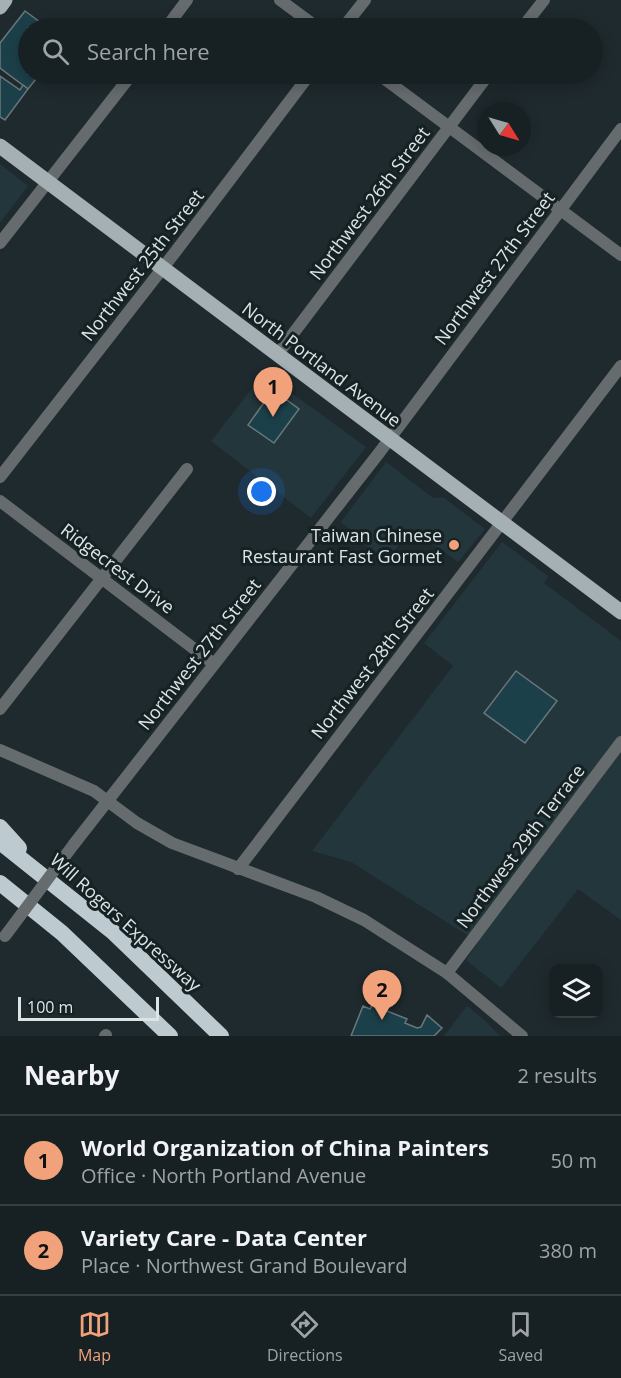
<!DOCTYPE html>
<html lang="en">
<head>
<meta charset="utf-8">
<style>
  body { margin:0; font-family:"Open Sans",sans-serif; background:#20282a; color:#f1f3f6 }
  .controls { position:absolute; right:18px; bottom:18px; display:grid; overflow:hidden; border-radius:12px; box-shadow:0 3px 15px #0003 }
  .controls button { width:54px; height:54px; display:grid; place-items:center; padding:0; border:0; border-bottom:2px solid #363e40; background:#172022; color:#f1f3f6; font:30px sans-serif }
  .compass { position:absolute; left:477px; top:102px; width:54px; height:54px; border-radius:50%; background:#172022; box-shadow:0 3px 15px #0003; rotate:127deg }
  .scale { position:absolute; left:18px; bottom:15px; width:141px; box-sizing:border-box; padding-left:6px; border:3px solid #dce4e6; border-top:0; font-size:16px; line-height:21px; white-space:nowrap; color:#dce4e6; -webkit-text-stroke:4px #162124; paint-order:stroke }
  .you { position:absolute; left:262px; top:492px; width:21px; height:21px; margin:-15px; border:4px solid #fff; border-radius:50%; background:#1a73e8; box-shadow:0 0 0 9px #1a73e833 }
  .badge { display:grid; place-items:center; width:39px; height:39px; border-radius:50%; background:#f1a27b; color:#111; font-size:20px; font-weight:700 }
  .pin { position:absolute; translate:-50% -50px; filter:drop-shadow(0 2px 3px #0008) }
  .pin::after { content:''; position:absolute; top:32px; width:21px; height:18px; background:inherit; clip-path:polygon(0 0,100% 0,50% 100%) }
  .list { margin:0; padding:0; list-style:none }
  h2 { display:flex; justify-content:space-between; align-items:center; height:78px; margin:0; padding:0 24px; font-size:26px }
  h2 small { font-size:20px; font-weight:400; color:#9ea3a5 }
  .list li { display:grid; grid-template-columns:39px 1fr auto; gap:18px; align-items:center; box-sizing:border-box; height:90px; padding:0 24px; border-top:2px solid #363e40 }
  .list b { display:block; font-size:22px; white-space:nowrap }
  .list p { margin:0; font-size:20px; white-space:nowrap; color:#9ea3a5 }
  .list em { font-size:20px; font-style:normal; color:#9ea3a5 }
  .icon { flex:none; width:33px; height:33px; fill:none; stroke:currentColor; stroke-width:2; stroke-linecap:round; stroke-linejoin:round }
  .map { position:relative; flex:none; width:621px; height:1036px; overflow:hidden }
  .search { position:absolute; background:#172022; box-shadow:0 3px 15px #0003; left:18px; right:18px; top:18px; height:66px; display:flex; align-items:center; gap:15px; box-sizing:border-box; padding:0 21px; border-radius:33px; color:#9ea3a5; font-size:22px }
  .sheet { height:258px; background:#172022 }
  nav { display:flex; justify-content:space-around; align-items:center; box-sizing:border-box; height:84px; border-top:2px solid #363e40; background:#172022; font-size:16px; color:#9ea3a5 }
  nav a { display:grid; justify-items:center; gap:3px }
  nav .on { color:#f1a27b }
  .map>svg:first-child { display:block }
</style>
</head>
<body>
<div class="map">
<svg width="621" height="1036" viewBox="0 0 621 1036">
  <rect width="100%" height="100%" fill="#1f2a2e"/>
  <g fill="#23363b">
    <polygon points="0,164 28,186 0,223"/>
    <polygon points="264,373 366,447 311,518 211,441"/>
    <polygon points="386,462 433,498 443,497 485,529 458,562 411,528 387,562 358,540 359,537 341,522"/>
    <polygon points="502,542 548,576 544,583 621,641 621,920 578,889 501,988 466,960 477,944 467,935 351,862 312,851 453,666 424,643"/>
    <polygon points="467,1006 483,1019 500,1036 444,1036"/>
  </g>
  <g fill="#1c404a" stroke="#6a777b" stroke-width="1.5">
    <polygon points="25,11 48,28 28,28 28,74 40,74 28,89 0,68 0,43"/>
    <polygon points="0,76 20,90 23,85 28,89 5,120 0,117"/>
    <polygon points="273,390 299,409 274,443 248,425"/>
    <polygon points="516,671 557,701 525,743 484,713"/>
    <polygon points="372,1005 407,1019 405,1023 417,1028 421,1027 427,1015 442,1028 434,1036 351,1036 363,1006 370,1009"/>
  </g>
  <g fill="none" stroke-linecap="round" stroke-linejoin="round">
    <g stroke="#666c6e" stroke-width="12">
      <polyline points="280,0 318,28"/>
      <polyline points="166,28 187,0"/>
      <polyline points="343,28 365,0"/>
      <polyline points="522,28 544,0"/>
      <polyline points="378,74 621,255"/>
      <polyline points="0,243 132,74"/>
      <polyline points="277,355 489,74"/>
      <polyline points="0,477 176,251 310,74"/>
      <polyline points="0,501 214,664"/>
      <polyline points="0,709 187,469"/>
      <polyline points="0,750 94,791 137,823 172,843 316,897 364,920 447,973 522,1036"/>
      <polyline points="74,844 379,453 621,129"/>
      <polyline points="238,869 621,366"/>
      <polyline points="447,973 621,742"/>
      <polyline points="105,1036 106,1035"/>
    </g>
    <g stroke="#a4b0b4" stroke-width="15">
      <polyline points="0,7 5,0"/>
      <polyline points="0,146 621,612"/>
    </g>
    <g stroke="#bdcbd0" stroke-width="16">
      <polyline points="0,827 19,848"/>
      <polyline points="0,842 113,932 221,1036"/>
      <polyline points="0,883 62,933 170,1036"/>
    </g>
    <polyline stroke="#666c6e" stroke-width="12" points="5,936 74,844"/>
  </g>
  <circle fill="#f1a27b" stroke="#162124" stroke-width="2" cx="454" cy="545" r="6"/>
  <g text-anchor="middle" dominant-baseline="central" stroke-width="6" stroke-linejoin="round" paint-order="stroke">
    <g font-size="18" fill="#dce4e6" stroke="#162124">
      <text transform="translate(369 203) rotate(-53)">Northwest 26th Street</text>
      <text transform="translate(142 265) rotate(-52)">Northwest 25th Street</text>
      <text transform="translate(494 268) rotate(-53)">Northwest 27th Street</text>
      <text transform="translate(322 364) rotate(37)">North Portland Avenue</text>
      <text transform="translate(118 568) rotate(37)">Ridgecrest Drive</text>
      <text transform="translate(199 654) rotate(-52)">Northwest 27th Street</text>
      <text transform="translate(372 663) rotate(-52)">Northwest 28th Street</text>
      <text transform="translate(520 846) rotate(-53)">Northwest 29th Terrace</text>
      <text transform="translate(126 922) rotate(42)">Will Rogers Expressway</text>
    </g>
    <g font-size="18" fill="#dce4e6" stroke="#162124" text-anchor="end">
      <text x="442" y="535">Taiwan Chinese<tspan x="442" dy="21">Restaurant Fast Gormet</tspan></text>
    </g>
  </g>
</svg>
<div class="controls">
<button><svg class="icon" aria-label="layers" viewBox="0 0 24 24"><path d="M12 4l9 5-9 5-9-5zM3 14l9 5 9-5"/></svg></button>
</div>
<svg class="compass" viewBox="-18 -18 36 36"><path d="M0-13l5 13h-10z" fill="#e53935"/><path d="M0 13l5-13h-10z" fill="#9ea3a5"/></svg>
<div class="scale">100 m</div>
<div class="you"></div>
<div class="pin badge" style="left:273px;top:417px">1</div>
<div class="pin badge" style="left:382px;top:1020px">2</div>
<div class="search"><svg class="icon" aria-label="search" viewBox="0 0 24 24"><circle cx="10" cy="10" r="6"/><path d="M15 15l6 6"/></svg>Search here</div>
</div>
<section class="sheet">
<h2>Nearby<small>2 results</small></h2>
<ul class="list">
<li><span class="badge">1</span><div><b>World Organization of China Painters</b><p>Office · North Portland Avenue</p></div><em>50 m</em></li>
<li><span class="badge">2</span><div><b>Variety Care - Data Center</b><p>Place · Northwest Grand Boulevard</p></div><em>380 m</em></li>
</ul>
</section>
<nav>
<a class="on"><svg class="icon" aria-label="map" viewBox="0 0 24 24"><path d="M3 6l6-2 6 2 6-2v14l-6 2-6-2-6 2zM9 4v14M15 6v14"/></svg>Map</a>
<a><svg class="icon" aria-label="directions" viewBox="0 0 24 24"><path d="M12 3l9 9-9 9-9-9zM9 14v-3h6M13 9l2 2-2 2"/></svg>Directions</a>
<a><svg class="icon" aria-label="saved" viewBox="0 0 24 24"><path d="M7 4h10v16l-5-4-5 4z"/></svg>Saved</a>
</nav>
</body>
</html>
